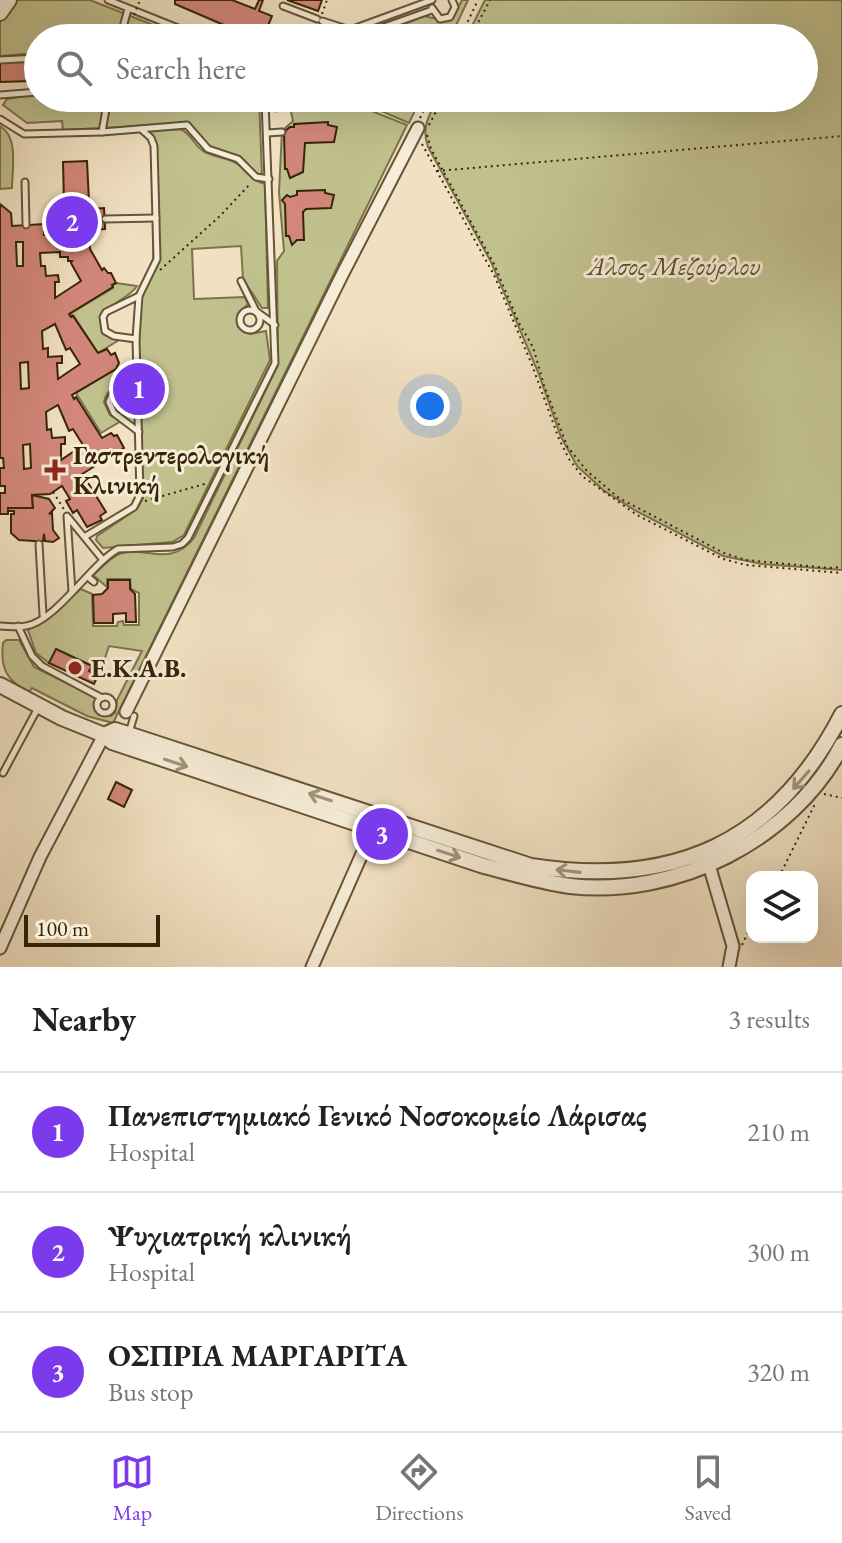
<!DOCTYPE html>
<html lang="en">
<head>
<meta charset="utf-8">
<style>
  body { margin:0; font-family:"EB Garamond",serif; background:#f2f2f2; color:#222 }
  .controls { position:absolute; right:24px; bottom:24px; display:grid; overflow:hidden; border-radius:16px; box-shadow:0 8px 32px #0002 }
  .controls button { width:72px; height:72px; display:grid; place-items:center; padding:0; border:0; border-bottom:2px solid #e0e0e0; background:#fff; color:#222; font:40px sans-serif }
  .scale { position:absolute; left:24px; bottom:20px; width:136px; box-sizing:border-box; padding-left:8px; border:4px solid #382507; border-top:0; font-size:22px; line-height:28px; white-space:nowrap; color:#382507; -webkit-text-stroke:6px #f6ecd7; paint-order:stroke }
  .you { position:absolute; left:430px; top:406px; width:28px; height:28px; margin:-20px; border:6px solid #fff; border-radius:50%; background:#1a73e8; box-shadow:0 0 0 12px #1a73e833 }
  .badge { display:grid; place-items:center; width:52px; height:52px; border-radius:50%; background:#7c3aed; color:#fff; font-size:26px; font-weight:700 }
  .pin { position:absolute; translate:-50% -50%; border:4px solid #fff; box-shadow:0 2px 8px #0006 }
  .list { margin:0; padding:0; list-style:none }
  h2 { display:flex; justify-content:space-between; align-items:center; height:104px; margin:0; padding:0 32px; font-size:34px }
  h2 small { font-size:26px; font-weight:400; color:#767676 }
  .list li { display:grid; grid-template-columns:52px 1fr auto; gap:24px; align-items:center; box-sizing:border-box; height:120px; padding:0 32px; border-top:2px solid #e0e0e0 }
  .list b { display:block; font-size:30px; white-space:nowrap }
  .list p { margin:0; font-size:26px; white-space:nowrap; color:#767676 }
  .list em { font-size:26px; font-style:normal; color:#767676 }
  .icon { flex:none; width:44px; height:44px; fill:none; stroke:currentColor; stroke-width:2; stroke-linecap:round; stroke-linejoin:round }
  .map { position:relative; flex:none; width:842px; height:967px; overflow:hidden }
  .search { position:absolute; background:#fff; box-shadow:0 8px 32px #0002; left:24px; right:24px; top:24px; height:88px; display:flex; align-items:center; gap:20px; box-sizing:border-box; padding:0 28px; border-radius:44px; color:#767676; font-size:30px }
  .sheet { height:464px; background:#fff }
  nav { display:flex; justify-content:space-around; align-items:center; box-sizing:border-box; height:112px; border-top:2px solid #e0e0e0; background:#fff; font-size:22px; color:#767676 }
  nav a { display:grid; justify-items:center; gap:4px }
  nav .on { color:#7c3aed }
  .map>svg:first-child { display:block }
</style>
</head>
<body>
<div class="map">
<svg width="842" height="967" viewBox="0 0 842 967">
  <rect width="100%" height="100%" fill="#f1e1c2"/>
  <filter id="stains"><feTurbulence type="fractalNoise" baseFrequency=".0025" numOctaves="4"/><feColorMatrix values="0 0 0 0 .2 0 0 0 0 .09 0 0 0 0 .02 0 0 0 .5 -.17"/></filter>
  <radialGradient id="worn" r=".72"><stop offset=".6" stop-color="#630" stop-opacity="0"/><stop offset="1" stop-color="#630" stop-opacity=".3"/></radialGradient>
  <g fill="#c1c18e" stroke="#7c734a" stroke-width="2">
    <polygon points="10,0 90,0 186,38 38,38 38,53 0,56 0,15"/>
    <polygon points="462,0 468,0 450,38 370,38 424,16 446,21 453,17"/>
    <path d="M485 0H842V570L762 564 723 556 636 511 603 490 577 466 561 437 538 372 491 262 428 147C421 128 429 115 438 98H804V38H466Z"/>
    <polygon points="38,94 38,98 259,98 262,176 256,175 238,159 212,151 182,124 63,130 62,121 27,123 3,105 7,99"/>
    <path d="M288 98H339L407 125 113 723 87 716 32 688 29 692C7 681 0 669 3 643L6 640H19L34 667 95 697V710L99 715 111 716 115 713 117 700 142 651 109 646 101 670 56 649 49 663 36 653 28 630 81 589 92 594 93 626H117L118 622 123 621 124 625H139V593L131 589 130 579H107V587L93 575C100 569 109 559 117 555 143 543 169 570 194 538L278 365 277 261 284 251 279 192 282 131 293 121Z"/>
    <polygon points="367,98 421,98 409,123 367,105 369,100"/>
    <path d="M0 126C19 137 12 169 12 188L0 189Z"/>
    <path d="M180 129C191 133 193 144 203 151 212 157 224 157 234 162 247 168 250 181 265 184L268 308H262L243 279 241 246 192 249 194 299 245 297 248 304 240 313 238 327 250 334 266 331 270 360 184 535 172 542 103 548 96 540 97 536 137 509 143 498 136 304 153 264 157 171 156 146 145 131Z"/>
    <path d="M116 283 137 286C126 303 94 306 102 329L119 340 98 353 74 316 70 314 113 288 112 285Z"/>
    <path d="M116 369 126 372C121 386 106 388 104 402L110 415 121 421 101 433 76 393Z"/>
  </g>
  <g fill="#d3877b" stroke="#382507" stroke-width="2" fill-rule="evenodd">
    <polygon points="175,0 232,0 255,9 259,0 263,0 259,11 272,16 263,38 254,38 175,4"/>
    <polygon points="287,0 322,0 318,11"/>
    <polygon points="32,61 32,81 0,82 0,63"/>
    <polygon points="328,122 328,125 337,127 334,142 305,143 303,172 290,178 287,169 285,169 284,132 290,127 294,127 294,124"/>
    <path d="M87 161 89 202 90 209 104 208 105 229 83 230V232H89L90 249 102 270 104 268 108 273H111L116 283 112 285 113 287 69 314 71 317 73 316 98 353 107 349 111 355 115 353 119 363 116 369 72 395 74 399 76 397 102 438 111 433 114 436 117 435 124 448 79 476 88 483 106 512 100 516 102 520 87 527 77 510 73 513 66 501 70 499 62 486 50 494 32 495 33 508H8V514H0V493H5V486H0V468H4L3 458H0V204L11 213 12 226 44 224V235H50L49 207 67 206V203H64L63 162ZM16 242H23V266H17ZM60 252V257H68V261H72L71 263 81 281 55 298V282H59L58 275 46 276 45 266H41L40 253ZM55 324 66 350 70 348 80 364 58 379 57 363H62V356L48 357V348L43 349 42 331ZM28 362 29 388 21 389 20 363ZM58 405 69 431 73 429 83 445 61 460V444H65V437L52 438 51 429 47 430 46 412ZM30 444 31 468 24 469 23 445Z"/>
    <polygon points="325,190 325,193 334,195 331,208 306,209 303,212 304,240 297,240 292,245 289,236 286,236 285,204 282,200 287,195 290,197 297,195 297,191"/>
    <polygon points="32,495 49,499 55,508 49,514 52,513 53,530 59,538 53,542 45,541 44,534 43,541 34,541 19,540 11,533 11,514 14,514 14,511 8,511 8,508 33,508"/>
    <polygon points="108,580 130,580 130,589 135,594 136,622 126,622 126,613 113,614 113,623 94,623 93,595 102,594 108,588"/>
    <polygon points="56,649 92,666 89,671 98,675 94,684 49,663"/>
    <polygon points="116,782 132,790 124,807 108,799"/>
  </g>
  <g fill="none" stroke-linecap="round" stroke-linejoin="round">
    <g stroke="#665436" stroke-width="9">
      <g id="service">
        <polyline points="108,0 203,38"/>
        <polyline points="283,6 317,19"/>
        <polyline points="432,8 440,19 450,17 455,7 452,0"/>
        <polyline points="322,21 350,30 432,0"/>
        <polyline points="120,38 128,9"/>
        <polyline points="362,38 367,33 432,10"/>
        <polyline points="0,60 38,58"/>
        <polyline points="0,95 38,92"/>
        <polyline points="356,98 368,103"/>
        <polyline points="265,103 276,108 280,105 282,98"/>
        <polyline points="0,119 24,134 102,132 187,125 208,149 238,159 256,177 269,179"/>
        <polyline points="102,132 108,98"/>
        <polyline points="267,133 282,132"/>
        <polyline points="25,182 26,225"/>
        <polyline points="105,219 156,218"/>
        <polyline points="241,281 256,311 275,325"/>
        <circle cx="250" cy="320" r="10"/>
        <polyline points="136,339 114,336 105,331 103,317 106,312 139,296"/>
        <path d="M137 367C130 381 113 387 109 402L114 413 139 432"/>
        <polyline points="86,536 134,507 140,495 136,339 139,296 157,259 154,146 151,138 141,129"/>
        <polyline points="39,544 43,615"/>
        <polyline points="88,577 94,582"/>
        <polyline points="72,592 67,516 103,560"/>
        <path d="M0 626C8 626 18 628 26 626 55 622 91 564 118 549L173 547 182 544 188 538 275 363 265 101"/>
        <polyline points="18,626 32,656 42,666 102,698"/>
        <circle cx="105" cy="705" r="8"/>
        <polyline points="129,733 134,716"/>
        <polyline points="3,773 39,706"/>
      </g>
    </g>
    <g stroke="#665436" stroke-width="15">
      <g id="minor">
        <polyline points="126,712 342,275 418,128"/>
        <polyline points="709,865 733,946 729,967"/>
        <polyline points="0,948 40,857 104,735"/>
        <polyline points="312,967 373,829"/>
      </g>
    </g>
    <g stroke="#665436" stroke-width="18">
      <g id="tertiary">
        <polyline points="0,13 9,0"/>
        <path d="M0 685 62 718 104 735 112 742 481 865C511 873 540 882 570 886 676 898 793 840 842 745"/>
        <path d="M104 735 115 730 128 734 531 866C673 888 775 844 842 714"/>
      </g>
    </g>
    <g stroke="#382507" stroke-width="2" stroke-dasharray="2 4" stroke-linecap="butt">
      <polyline points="322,14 327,0"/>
      <polyline points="460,38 478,0"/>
      <polyline points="470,38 490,0"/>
      <polyline points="420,118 430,98"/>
      <polyline points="429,125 443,98"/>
      <polyline points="427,135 431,149 494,264 519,323 533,347 544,385 567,446 587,471 619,498 724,553 746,560 829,568 842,567"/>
      <polyline points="422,144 494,275 532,365 559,439 569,459 582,476 637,515 723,559 746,565 842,573"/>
      <polyline points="437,171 842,136"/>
      <polyline points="160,270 220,216 251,183"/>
      <polyline points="53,492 65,511"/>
      <polyline points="145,501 208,483"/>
      <polyline points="824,794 842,798"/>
      <polyline points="779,877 815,804"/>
      <polyline points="742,945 752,924"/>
    </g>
    <use href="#service" stroke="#f6ecd7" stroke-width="5"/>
    <use href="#minor" stroke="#f6ecd7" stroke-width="11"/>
    <use href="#tertiary" stroke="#f6ecd7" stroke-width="14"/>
    <polyline stroke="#382507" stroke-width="2" stroke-dasharray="2 4" stroke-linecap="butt" points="134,15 140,0"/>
  </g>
  <defs><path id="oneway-shaft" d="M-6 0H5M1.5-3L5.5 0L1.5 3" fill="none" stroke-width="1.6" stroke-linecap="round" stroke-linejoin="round" transform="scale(2)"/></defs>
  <g stroke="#a09279">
    <use href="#oneway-shaft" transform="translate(176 763) rotate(18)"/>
    <use href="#oneway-shaft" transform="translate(801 780) rotate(131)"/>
    <use href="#oneway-shaft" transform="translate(320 797) rotate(-162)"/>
    <use href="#oneway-shaft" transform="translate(449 854) rotate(18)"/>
    <use href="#oneway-shaft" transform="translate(568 871) rotate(-173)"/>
  </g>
  <g fill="#8f2418" stroke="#f6ecd7" stroke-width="3">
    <path d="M51 458h8v8h8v8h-8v8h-8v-8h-8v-8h8z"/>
    <circle cx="75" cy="668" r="8"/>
  </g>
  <g text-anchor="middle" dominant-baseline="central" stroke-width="6" stroke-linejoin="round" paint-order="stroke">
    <g font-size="26" font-style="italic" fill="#5a4c29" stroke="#f6ecd7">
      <text x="674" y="266">Άλσος Μεζούρλου</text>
    </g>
    <g font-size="26" font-weight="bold" fill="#382507" stroke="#f6ecd7" text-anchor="start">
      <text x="73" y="455">Γαστρεντερολογική<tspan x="73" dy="30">Κλινική</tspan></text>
      <text x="91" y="668">E.K.A.B.</text>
    </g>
  </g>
  <rect width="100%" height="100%" filter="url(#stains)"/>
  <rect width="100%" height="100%" fill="url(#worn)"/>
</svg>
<div class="controls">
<button><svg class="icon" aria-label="layers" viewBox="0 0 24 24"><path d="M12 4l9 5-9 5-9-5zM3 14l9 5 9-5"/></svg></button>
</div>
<div class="scale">100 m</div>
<div class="you"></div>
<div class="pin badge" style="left:139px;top:389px">1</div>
<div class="pin badge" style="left:72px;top:222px">2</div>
<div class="pin badge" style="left:382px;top:834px">3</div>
<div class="search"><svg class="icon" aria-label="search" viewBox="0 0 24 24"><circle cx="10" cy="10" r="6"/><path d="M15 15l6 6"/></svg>Search here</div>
</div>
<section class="sheet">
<h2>Nearby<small>3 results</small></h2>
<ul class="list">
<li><span class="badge">1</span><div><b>Πανεπιστημιακό Γενικό Νοσοκομείο Λάρισας</b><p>Hospital</p></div><em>210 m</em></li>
<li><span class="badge">2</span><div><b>Ψυχιατρική κλινική</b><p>Hospital</p></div><em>300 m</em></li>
<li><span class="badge">3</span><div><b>ΟΣΠΡΙΑ ΜΑΡΓΑΡΙΤΑ</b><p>Bus stop</p></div><em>320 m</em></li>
</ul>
</section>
<nav>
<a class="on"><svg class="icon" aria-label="map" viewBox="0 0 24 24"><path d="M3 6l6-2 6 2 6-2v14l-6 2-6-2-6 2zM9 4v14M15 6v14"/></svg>Map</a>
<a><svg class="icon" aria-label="directions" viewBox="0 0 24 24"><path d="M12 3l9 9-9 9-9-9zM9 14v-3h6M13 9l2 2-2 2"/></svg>Directions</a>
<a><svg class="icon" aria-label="saved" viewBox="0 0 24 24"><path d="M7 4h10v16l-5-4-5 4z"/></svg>Saved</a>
</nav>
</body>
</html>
